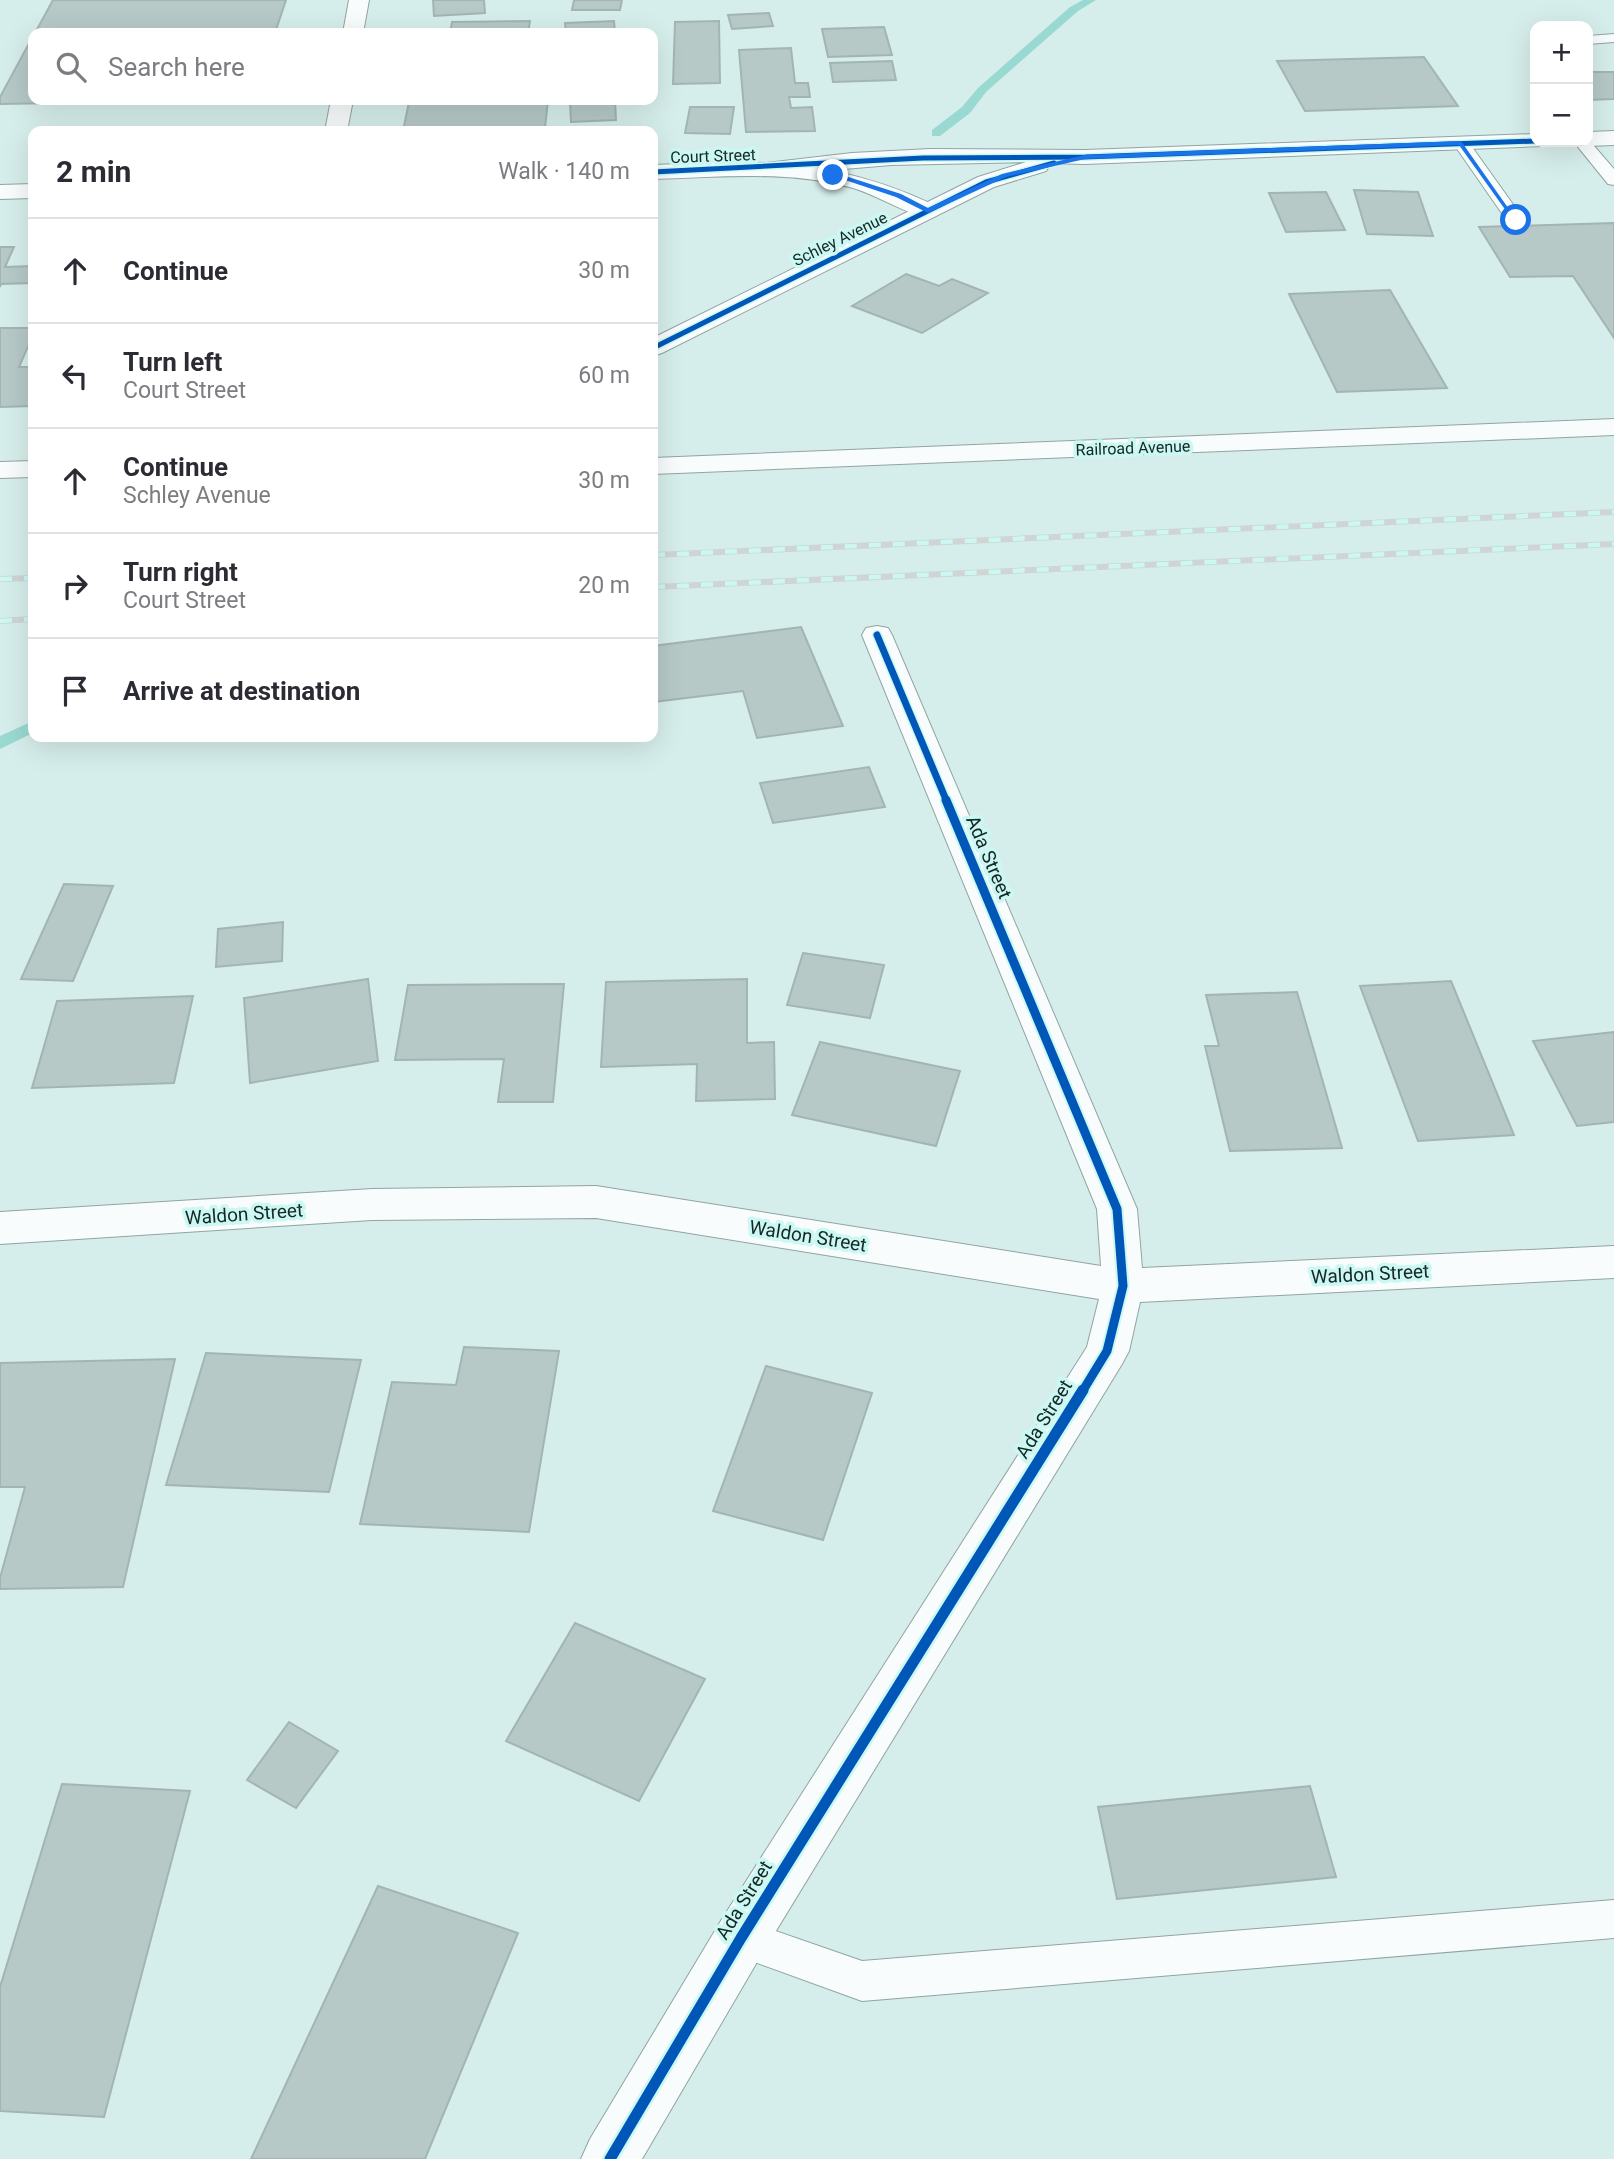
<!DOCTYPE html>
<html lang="en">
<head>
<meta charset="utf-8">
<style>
  body { margin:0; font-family:Roboto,sans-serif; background:#f2f2f3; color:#2b2b33 }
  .controls { position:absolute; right:21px; top:21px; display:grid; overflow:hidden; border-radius:14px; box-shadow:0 7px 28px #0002 }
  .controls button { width:63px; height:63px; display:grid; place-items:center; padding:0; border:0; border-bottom:2px solid #e1e1e2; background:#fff; color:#2b2b33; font:35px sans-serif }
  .stop { position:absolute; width:21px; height:21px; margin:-16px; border:5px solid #1a73e8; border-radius:50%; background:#fff }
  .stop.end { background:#1a73e8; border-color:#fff; box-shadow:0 2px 7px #0008 }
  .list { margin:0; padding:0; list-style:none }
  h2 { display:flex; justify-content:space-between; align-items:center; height:91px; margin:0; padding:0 28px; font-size:30px }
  h2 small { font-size:23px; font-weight:400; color:#7c7c81 }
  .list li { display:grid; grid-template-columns:46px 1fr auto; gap:21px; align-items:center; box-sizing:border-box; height:105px; padding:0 28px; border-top:2px solid #e1e1e2 }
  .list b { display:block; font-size:26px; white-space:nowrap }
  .list p { margin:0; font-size:23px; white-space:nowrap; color:#7c7c81 }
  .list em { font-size:23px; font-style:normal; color:#7c7c81 }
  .icon { flex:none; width:38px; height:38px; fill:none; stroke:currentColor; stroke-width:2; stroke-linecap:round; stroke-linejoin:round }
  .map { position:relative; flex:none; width:1614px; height:2159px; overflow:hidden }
  .search { position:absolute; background:#fff; box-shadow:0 7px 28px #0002; left:28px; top:28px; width:630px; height:77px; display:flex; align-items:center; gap:18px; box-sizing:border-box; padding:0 24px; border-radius:14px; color:#7c7c81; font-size:26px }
  .panel { position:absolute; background:#fff; box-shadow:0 7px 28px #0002; left:28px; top:126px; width:630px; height:616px; border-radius:14px }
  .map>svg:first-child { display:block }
</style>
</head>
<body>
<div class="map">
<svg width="1614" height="2159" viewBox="0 0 1614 2159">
  <rect width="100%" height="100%" fill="#d6eeeb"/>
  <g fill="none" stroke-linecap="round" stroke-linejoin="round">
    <g fill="#9ad8d2" fill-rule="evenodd">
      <polygon points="1083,0 1096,0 1078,11 986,92 970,113 940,136 932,136 932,130 962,107 978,88 1070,7"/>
      <polygon points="33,721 33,733 0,749 0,736"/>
    </g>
  </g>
  <g fill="#b6c9c6" stroke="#a3b5b3" stroke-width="2">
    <polygon points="53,0 286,0 275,33 35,33"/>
    <polygon points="433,0 484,0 485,13 434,16"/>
    <polygon points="574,0 622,0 620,10 572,10"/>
    <polygon points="769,13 773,26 732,29 728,15"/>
    <polygon points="530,21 528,33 450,33 452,22"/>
    <polygon points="614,21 615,33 566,33 565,23"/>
    <polygon points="719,21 720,83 673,84 675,22"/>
    <polygon points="884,27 892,55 828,57 822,29"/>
    <polygon points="33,36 33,100 119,100 118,102 0,104 0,97"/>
    <polygon points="791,48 795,83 808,83 810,97 789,97 791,108 812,107 815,131 746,132 739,50"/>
    <polygon points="1424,57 1458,106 1305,111 1277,61"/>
    <polygon points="892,61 896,80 833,82 830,63"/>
    <polygon points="1588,72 1614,72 1614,99 1588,100"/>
    <polygon points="548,100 545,128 403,131 409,102"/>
    <polygon points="570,100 615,100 616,120 571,122"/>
    <polygon points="690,107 734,107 730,134 685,133"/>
    <polygon points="1354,190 1418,192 1433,236 1367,234"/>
    <polygon points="1326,192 1345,230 1286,232 1269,193"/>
    <polygon points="1614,223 1614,338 1573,276 1510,277 1479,227"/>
    <polygon points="0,247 14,247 5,267 33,266 33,283 1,284 0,287"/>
    <polygon points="906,274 939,286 952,279 988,293 922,333 852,306"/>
    <polygon points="1390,290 1447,388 1337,392 1289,294"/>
    <polygon points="0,328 33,328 33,335 19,367 33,367 33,406 0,407"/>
    <polygon points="801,627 843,726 757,738 743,691 653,702 653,646"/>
    <polygon points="869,767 885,807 773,823 760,783"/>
    <polygon points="64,884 113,886 73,981 21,979"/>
    <polygon points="283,922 282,961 216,967 218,929"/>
    <polygon points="803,953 884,965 870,1018 787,1005"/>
    <polygon points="368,979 378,1061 250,1083 244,998"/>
    <polygon points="747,979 747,1043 774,1042 775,1099 696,1101 697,1064 601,1067 606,982"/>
    <polygon points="1451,981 1514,1135 1418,1141 1360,986"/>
    <polygon points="564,984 553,1102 498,1102 504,1059 395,1060 408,985"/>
    <polygon points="1297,992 1342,1148 1230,1151 1205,1046 1219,1046 1206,995"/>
    <polygon points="193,996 174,1083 32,1088 57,1001"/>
    <polygon points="1614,1032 1614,1122 1577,1126 1533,1041"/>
    <polygon points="820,1042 960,1071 936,1146 792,1115"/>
    <polygon points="464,1347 559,1351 529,1532 360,1524 392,1382 456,1385"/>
    <polygon points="206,1353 361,1360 329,1492 166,1485"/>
    <polygon points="175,1359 123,1587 0,1589 0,1578 25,1487 0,1487 0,1363"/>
    <polygon points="766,1366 872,1393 823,1540 713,1511"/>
    <polygon points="575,1623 705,1679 639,1801 506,1741"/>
    <polygon points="289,1722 338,1751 296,1808 247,1780"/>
    <polygon points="62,1784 190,1791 104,2117 0,2111 0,1987"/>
    <polygon points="1310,1786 1336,1877 1117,1899 1098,1807"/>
    <polygon points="378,1886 518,1933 425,2159 251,2159"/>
  </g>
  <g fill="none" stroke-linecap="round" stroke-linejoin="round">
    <g stroke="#91a4a1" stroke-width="2">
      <g id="service">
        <polygon points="1614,34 1614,42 1588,44 1588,36"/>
        <polygon points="1461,138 1467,140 1522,217 1525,221 1522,225 1510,225 1453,143"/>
        <polygon points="1588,139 1614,169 1614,185 1608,184 1574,142 1588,142"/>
        <polygon points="1614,1900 1614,1938 862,2001 727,1952 722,1938 727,1924 741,1919 862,1961"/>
      </g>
    </g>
    <g stroke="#91a4a1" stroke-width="2">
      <polygon id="minor" points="877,626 888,628 892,635 1137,1209 1142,1268 1614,1246 1614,1278 1140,1302 1129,1351 1122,1364 760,1957 642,2159 581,2159 590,2139 722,1919 1087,1347 1099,1299 596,1218 372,1220 0,1244 0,1212 372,1189 596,1186 1101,1266 1097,1209 862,635 866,628"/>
    </g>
    <g stroke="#91a4a1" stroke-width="2">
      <g id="tertiary">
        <polygon points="349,0 369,0 363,33 343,33"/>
        <polygon points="331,100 353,100 347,131 325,131"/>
        <path d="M726 162C804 162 865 172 936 206L940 211 936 216 928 218C902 212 879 196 853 188 788 170 719 177 653 179V165Z"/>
        <polygon points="33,184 33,198 0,199 0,185"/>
        <polygon points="1614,419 1614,435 653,474 653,458"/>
      </g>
    </g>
    <g stroke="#91a4a1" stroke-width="2">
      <g id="secondary">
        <polygon points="1614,131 1614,145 1588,146 1579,142 1588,142 1588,132"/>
        <polygon points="1535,134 1535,142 1546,142 1543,146 1085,164 1047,163 1049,166 1046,171 994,187 662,353 653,356 653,338 978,177 1026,162 891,165 774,175 766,173 763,168 766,163 852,153 930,149 1085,150"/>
        <polygon points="33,461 33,477 0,478 0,462"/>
      </g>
    </g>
    <use href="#service" fill="#f9fcfc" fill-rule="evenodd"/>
    <use href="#minor" fill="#f9fcfc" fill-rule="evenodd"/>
    <use href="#tertiary" fill="#f9fcfc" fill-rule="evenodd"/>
    <use href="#secondary" fill="#f9fcfc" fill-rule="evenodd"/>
    <g stroke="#ced5d4" stroke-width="6">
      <g id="rail">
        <polyline points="653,555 1614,512"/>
        <polyline points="0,579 33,578"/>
        <polyline points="653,587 1614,544"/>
        <polyline points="0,621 33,619"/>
      </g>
    </g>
    <use href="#rail" stroke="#cbf8f3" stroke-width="4.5" stroke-dasharray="12" stroke-linecap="butt"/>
    <g stroke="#cbf8f3" stroke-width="8">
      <g id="cycleway-far3">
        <polyline points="653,172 923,158 1085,157 1535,141"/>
        <polyline points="653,348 986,182 1054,163"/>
      </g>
    </g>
    <g stroke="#cbf8f3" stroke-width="10">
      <polyline id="cycleway-far2" points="877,635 947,802"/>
    </g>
    <g stroke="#cbf8f3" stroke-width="13">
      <polyline id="cycleway-far1" points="946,800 1117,1209 1123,1286 1107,1351 1082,1392"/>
    </g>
    <g stroke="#cbf8f3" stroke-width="16">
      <polyline id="cycleway" points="610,2159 741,1938 1083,1390"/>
    </g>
    <use href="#cycleway-far3" stroke="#0057b8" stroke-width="5"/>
    <use href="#cycleway-far2" stroke="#0057b8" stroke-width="7"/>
    <use href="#cycleway-far1" stroke="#0057b8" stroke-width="9"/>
    <use href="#cycleway" stroke="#0057b8" stroke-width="11"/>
  </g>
  <polygon fill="#1a73e8" points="1461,141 1518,222 1514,222 1459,145 1085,159 1006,177 928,213 896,197 830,175 836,173 901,194 928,208 1002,174 1085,155"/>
  <g text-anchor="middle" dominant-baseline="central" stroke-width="7" stroke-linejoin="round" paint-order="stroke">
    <g font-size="16" fill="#162725" stroke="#cbf8f3">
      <text transform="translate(713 156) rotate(-2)">Court Street</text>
      <text transform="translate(840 239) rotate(-26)">Schley Avenue</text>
      <text transform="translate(1133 448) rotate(-2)">Railroad Avenue</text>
    </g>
    <g font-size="19" fill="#162725" stroke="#cbf8f3">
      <text transform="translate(989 857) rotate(67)">Ada Street</text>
      <text transform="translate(244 1214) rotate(-4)">Waldon Street</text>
      <text transform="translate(808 1236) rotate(9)">Waldon Street</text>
      <text transform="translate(1370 1274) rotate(-3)">Waldon Street</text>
      <text transform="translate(1044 1419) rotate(-58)">Ada Street</text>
      <text transform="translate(744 1900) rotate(-58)">Ada Street</text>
    </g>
  </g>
</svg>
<div class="controls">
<button>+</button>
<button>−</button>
</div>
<div class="stop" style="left:1516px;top:220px"></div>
<div class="stop end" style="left:833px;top:175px"></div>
<div class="search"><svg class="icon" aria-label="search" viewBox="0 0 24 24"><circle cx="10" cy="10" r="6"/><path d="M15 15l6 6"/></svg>Search here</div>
<section class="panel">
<h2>2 min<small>Walk · 140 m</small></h2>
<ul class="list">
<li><svg class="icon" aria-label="ahead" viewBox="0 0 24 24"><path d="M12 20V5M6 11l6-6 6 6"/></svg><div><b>Continue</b></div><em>30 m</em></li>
<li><svg class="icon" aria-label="left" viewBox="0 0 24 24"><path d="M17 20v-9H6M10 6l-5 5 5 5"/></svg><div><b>Turn left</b><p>Court Street</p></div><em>60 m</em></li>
<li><svg class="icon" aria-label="ahead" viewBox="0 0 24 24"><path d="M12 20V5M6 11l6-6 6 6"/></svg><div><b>Continue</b><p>Schley Avenue</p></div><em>30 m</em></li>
<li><svg class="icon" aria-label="right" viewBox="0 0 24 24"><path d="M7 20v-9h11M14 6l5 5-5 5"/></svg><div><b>Turn right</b><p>Court Street</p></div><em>20 m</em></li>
<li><svg class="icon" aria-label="arrive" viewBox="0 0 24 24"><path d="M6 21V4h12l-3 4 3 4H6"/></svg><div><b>Arrive at destination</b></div></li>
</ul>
</section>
</div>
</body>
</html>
